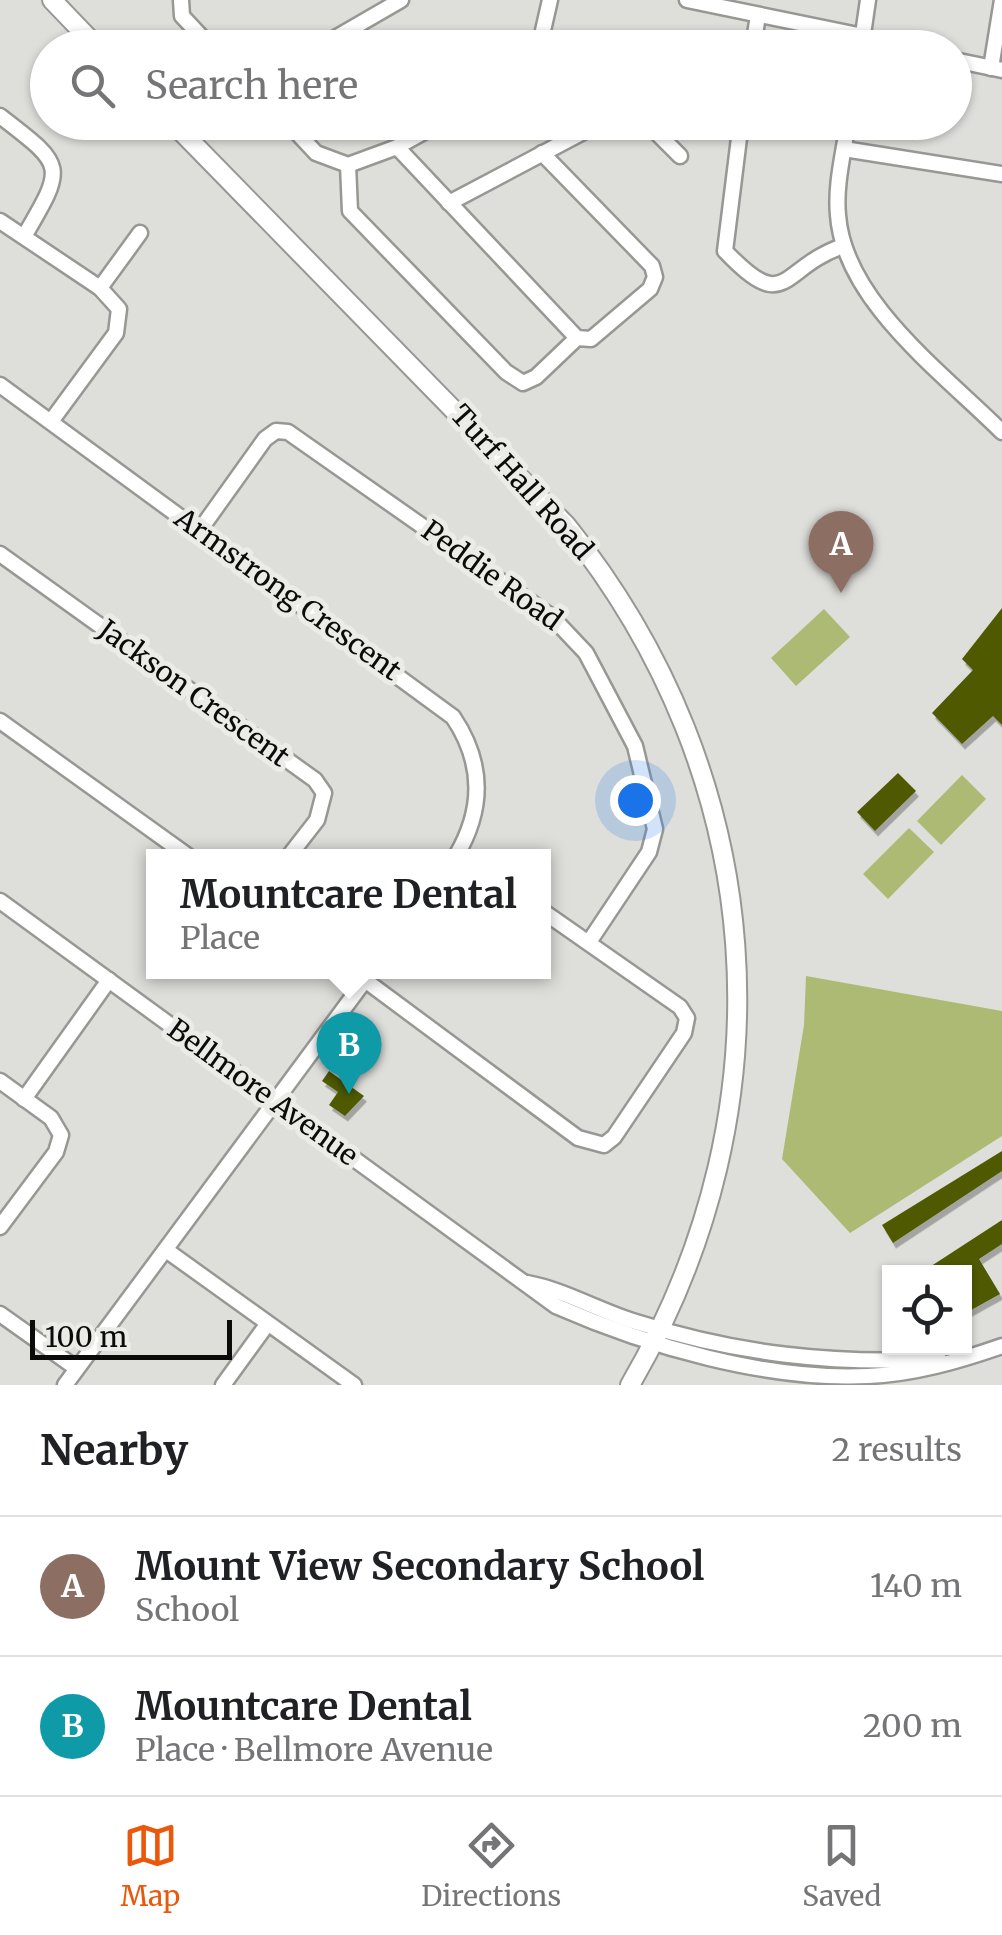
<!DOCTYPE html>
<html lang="en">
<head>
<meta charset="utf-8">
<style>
  body { margin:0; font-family:Merriweather,serif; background:#f6f6f6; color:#202124 }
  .controls { position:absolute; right:30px; bottom:30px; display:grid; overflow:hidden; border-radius:0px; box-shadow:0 2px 8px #0004 }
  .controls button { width:90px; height:90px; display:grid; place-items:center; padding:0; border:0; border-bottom:2px solid #e0e0e0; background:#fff; color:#202124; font:50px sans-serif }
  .scale { position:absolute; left:30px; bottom:25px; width:202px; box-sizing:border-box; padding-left:10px; border:5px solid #0b0c0a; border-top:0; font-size:28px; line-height:35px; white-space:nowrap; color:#0b0c0a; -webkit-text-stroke:8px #ebece8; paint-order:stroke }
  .you { position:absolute; left:635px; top:800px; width:35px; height:35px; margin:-25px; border:8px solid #fff; border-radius:50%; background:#1a73e8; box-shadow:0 0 0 15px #1a73e833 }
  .badge { display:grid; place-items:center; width:65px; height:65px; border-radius:50%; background:#ea580c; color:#fff; font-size:32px; font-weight:700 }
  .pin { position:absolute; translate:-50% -82px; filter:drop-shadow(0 2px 5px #0008) }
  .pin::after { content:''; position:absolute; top:52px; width:35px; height:30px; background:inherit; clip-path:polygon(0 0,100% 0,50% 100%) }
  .popup { position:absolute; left:146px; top:849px; width:405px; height:130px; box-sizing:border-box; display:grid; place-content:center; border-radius:0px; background:#fff; filter:drop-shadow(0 2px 8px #0005); font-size:32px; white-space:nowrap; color:#757577 }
  .popup b { font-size:38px; color:#202124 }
  .popup::after { content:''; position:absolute; left:50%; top:100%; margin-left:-20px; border:20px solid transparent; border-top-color:#fff }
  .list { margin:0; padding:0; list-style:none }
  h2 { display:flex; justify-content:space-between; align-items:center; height:130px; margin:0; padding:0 40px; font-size:42px }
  h2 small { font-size:32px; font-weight:400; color:#757577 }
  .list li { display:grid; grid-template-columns:65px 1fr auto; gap:30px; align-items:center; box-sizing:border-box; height:140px; padding:0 40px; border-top:2px solid #e0e0e0 }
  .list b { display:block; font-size:38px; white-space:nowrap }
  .list p { margin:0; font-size:32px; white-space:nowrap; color:#757577 }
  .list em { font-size:32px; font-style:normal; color:#757577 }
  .icon { flex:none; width:55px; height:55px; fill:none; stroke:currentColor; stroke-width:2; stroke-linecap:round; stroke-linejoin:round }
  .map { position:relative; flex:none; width:1002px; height:1385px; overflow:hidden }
  .search { position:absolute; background:#fff; box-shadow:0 2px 8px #0004; left:30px; right:30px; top:30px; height:110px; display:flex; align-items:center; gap:25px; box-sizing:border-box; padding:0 35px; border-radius:55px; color:#757577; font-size:38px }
  .sheet { height:410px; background:#fff }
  nav { display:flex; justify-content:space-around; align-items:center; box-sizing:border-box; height:140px; border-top:2px solid #e0e0e0; background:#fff; font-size:28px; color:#757577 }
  nav a { display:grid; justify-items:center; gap:5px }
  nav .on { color:#ea580c }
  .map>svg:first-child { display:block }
</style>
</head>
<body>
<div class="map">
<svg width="1002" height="1385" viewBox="0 0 1002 1385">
  <defs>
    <filter id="shadow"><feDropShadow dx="3" dy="5.5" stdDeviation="0" flood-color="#0004"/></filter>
  </defs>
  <rect width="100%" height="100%" fill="#dedfdb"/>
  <g fill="#adba74">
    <polygon points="824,609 850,637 796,686 771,658"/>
    <polygon points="962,775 986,799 941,845 917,821"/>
    <polygon points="909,828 934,852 888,899 863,874"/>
    <polygon points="806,976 1002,1011 1002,1136 850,1233 782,1159 804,1025"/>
  </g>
  <g fill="#505a04" filter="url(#shadow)">
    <polygon points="1002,608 1002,725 993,716 962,744 932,713 973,670 962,659"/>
    <polygon points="898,773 916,791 875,831 857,812"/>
    <polygon points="329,1071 364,1096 345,1116 329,1105 338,1092 322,1081"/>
    <polygon points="1002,1151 1002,1171 893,1243 882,1225"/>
    <polygon points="1002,1220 1002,1244 979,1259 1000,1294 964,1314 964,1272 922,1272"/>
  </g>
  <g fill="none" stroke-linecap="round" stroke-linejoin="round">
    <g stroke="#979894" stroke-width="19">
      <g id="minor">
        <polyline points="181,0 182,16 212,48"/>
        <polyline points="687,0 863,36"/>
        <polyline points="318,48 401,0"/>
        <polyline points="539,48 550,0"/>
        <polyline points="753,48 758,15"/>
        <polyline points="861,48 868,0"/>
        <polyline points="954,60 1002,70"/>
        <polyline points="991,68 1002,0"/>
        <path d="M0 116C65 166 66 165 25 235"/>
        <polyline points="287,122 316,153 348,165 397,147 442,122"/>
        <polyline points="646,122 680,156"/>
        <path d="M741 122 725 251C788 317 779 268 843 246"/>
        <path d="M848 122C844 152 835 184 838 215 844 301 944 374 1002 432"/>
        <polyline points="397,147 577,338 591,339 650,289 655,277 652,266 542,153"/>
        <polyline points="844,149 1002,174"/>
        <polyline points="348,165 350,211 506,372 523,383 536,377 577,338"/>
        <polyline points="449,203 602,122"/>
        <polyline points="0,221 100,288 119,309 116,333 52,420"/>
        <polyline points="100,288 140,233"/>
        <path d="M0 385 453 717C484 763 484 809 456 856"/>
        <polyline points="200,530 265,439 276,431 288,432 552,617 586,653 635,746 655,829 649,852 589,942"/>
        <polyline points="0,554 315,780 324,793 317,820 289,856"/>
        <polyline points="0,721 188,856"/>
        <path d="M0 901 556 1306C647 1346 767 1381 868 1376 914 1374 959 1361 1002 1346"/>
        <polyline points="354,972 578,1138 604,1145 614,1137 684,1033 687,1018 680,1007 544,912"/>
        <polyline points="0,1081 51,1118 61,1135 56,1152 0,1227"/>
        <polyline points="24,1099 109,980"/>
        <polyline points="166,1250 354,1385"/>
        <path d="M527 1283C565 1290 599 1311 636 1322 737 1354 834 1365 939 1359"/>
        <polyline points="0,1314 76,1368"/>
        <polyline points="65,1385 371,972"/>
        <polyline points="223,1385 266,1326"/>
      </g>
    </g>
    <g stroke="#979894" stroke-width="22">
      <g id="major">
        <polyline points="52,0 98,48"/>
        <path d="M172 122 566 525C769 777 793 1106 630 1385"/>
      </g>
    </g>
    <use href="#minor" stroke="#fff" stroke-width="14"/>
    <use href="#major" stroke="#fff" stroke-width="18"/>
  </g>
  <g text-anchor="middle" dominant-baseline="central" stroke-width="10" stroke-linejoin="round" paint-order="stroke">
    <g font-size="28" fill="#0b0c0a" stroke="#ebece8">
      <text transform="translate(522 482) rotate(48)">Turf Hall Road</text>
      <text transform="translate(492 575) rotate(36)">Peddie Road</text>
      <text transform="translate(288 594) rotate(36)">Armstrong Crescent</text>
      <text transform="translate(194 693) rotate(36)">Jackson Crescent</text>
      <text transform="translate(263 1092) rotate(36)">Bellmore Avenue</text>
    </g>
  </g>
</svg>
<div class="controls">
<button><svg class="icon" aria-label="locate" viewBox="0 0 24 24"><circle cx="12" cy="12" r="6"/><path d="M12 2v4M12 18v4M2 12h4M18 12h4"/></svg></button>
</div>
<div class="scale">100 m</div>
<div class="you"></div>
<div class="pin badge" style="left:841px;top:593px;background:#8d6e63">A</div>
<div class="pin badge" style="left:349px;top:1094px;background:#0f9aa8">B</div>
<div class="popup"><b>Mountcare Dental</b>Place</div>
<div class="search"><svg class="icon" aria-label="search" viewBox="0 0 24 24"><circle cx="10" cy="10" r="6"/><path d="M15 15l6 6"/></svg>Search here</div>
</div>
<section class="sheet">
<h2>Nearby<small>2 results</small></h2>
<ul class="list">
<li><span class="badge" style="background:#8d6e63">A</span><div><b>Mount View Secondary School</b><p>School</p></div><em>140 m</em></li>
<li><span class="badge" style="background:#0f9aa8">B</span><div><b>Mountcare Dental</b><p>Place · Bellmore Avenue</p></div><em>200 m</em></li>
</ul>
</section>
<nav>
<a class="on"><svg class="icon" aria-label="map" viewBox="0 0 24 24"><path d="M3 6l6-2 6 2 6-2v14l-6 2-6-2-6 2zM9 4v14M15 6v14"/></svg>Map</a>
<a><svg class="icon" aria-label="directions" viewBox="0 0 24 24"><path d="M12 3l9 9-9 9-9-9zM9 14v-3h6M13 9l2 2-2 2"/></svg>Directions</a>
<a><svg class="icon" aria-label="saved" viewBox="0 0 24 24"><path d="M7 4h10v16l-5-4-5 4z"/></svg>Saved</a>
</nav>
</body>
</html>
